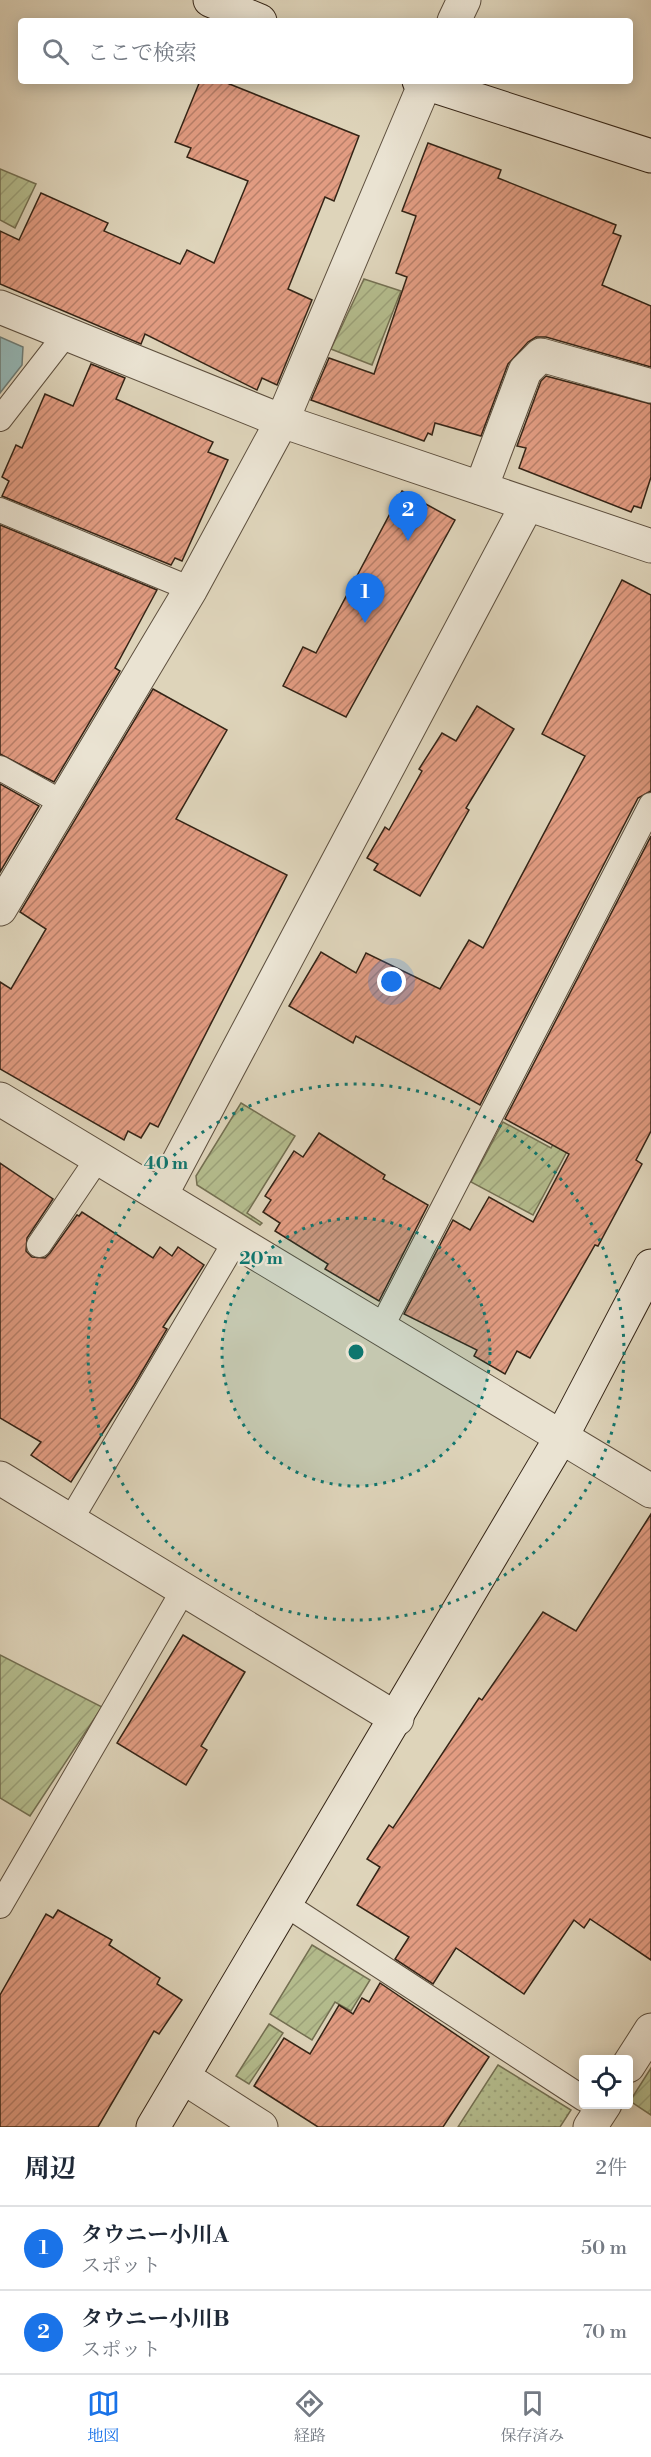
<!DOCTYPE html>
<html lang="ja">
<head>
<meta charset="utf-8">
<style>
  body { margin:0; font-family:"Libre Bodoni","Noto Serif JP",serif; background:#f2f2f3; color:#1f2937 }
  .controls { position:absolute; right:18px; bottom:18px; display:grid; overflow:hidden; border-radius:6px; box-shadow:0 3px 15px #0003 }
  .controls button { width:54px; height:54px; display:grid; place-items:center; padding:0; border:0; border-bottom:2px solid #e0e1e3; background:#fff; color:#1f2937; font:30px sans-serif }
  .you { position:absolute; left:392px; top:982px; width:21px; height:21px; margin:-15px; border:4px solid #fff; border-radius:50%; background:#1a73e8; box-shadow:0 0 0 9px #1a73e833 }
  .badge { display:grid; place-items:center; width:39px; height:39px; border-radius:50%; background:#1a73e8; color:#fff; font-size:20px; font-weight:700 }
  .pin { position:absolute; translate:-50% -50px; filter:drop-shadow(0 2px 3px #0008) }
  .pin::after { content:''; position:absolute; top:32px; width:21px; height:18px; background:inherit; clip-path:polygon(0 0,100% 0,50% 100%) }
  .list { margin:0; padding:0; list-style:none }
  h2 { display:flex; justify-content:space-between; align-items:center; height:78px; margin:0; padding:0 24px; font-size:26px }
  h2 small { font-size:20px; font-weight:400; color:#747a83 }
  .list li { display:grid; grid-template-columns:39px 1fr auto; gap:18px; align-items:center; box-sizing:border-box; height:84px; padding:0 24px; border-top:2px solid #e0e1e3 }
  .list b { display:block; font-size:22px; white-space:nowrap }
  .list p { margin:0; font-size:20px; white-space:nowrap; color:#747a83 }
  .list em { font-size:20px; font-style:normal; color:#747a83 }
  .icon { flex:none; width:33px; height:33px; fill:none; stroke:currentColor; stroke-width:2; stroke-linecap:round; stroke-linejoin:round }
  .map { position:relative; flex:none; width:651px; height:2127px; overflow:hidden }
  .search { position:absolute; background:#fff; box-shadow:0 3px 15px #0003; left:18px; right:18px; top:18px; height:66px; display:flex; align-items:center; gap:15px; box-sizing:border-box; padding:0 21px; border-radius:6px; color:#747a83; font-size:22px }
  .sheet { height:246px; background:#fff }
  nav { display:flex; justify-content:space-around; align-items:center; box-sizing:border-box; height:84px; border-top:2px solid #e0e1e3; background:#fff; font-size:16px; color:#747a83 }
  nav a { display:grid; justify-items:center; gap:3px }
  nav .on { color:#1a73e8 }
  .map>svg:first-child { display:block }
</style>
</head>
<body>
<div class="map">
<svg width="651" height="2127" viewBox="0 0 651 2127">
  <defs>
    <pattern id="grass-dots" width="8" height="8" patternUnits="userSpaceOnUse" patternTransform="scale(1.5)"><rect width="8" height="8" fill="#b4bc8d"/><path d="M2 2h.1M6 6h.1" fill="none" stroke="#9ba179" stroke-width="1.8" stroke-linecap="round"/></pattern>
    <pattern id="garden-furrows" width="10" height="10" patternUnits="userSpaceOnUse" patternTransform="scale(1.5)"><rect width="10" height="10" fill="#b4bc8d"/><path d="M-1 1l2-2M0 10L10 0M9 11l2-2" fill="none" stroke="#9ba179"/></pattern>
    <pattern id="building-hatch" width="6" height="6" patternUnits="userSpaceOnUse" patternTransform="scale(1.5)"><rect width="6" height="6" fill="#e29c82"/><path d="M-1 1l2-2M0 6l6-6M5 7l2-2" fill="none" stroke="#b87f69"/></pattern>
  </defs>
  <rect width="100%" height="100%" fill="#ded4ba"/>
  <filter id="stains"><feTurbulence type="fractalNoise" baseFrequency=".00333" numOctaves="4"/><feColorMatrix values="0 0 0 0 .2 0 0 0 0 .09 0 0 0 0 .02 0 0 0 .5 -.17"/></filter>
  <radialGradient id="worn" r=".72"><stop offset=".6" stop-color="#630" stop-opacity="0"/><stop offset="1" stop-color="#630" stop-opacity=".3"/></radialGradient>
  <polygon fill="url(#grass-dots)" stroke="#747052" stroke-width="1.5" points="498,2065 571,2110 560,2127 458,2127"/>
  <g fill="url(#garden-furrows)" stroke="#747052" stroke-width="1.5">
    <polygon points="0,169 36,184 15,228 0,220"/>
    <polygon points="364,279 401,291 372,365 331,349"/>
    <polygon points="241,1103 295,1136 247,1213 262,1223 260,1225 197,1185 196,1176"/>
    <polygon points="573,1107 587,1114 533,1215 471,1182 503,1122 551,1148"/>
    <polygon points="0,1655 102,1707 30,1816 0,1798"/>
    <polygon points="312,1945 370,1980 351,2011 335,2002 312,2040 270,2014"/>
    <polygon points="269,2024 283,2033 249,2084 236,2076"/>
    <polygon points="651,2068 651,2115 630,2101"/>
  </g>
  <polygon fill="#94b7b6" stroke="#6e7c76" stroke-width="1.5" points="0,337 23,347 22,365 0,393"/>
  <g fill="url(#building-hatch)" stroke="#342416" stroke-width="1.5">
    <polygon points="200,81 222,81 359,136 334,201 325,197 288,289 312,300 277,385 262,378 257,390 145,334 141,344 0,284 0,231 19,240 41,193 108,223 104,231 180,264 187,250 214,263 248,181 187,157 191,148 175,142"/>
    <polygon points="428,143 501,170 498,178 616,225 613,233 621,236 602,285 651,306 651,367 546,337 536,337 528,342 508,364 481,436 435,423 432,435 428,433 424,441 311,400 329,358 374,374 407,277 396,273 416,216 402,211"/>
    <polygon points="91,364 125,378 116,399 213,442 208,452 228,460 182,561 175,558 171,565 2,496 9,481 2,477 16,445 22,448 45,394 73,406"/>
    <polygon points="546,376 651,404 651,477 641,508 634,506 631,512 519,468 526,448 517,446 541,381"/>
    <polygon points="402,491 455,520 346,717 283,686 303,647 316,653"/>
    <polygon points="0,525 157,590 115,668 120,671 54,782 0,754"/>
    <polygon points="622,580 651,595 651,791 638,798 480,1105 356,1036 353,1043 289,1006 321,952 356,973 366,953 440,989 469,940 483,948 585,756 542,734"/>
    <polygon points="153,689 227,730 176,819 287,875 158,1127 150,1123 141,1138 128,1131 124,1140 0,1069 0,982 11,989 46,929 20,912"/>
    <polygon points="477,706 514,729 466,808 469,810 420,896 374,870 378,864 367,858 385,827 389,830 422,771 419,769 442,733 456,741"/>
    <polygon points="0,784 39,806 0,872"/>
    <polygon points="651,836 651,1131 636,1160 642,1164 598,1246 595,1245 530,1358 517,1351 505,1374 474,1356 477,1350 404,1314 453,1220 470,1230 489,1197 533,1222 569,1154 505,1119"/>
    <polygon points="319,1133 385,1175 383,1179 428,1205 379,1301 325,1269 328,1264 275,1231 280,1223 263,1212 271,1200 265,1196 294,1151 303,1157"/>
    <polygon points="0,1163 53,1199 27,1238 26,1251 32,1257 45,1258 50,1253 77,1215 79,1216 82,1212 153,1258 160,1247 172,1256 178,1247 204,1265 163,1327 167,1329 134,1385 71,1482 31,1455 41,1442 0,1418"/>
    <polygon points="651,1514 651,1960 590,1919 584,1928 574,1920 524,1994 456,1948 433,1984 395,1959 409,1937 357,1905 380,1867 367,1859 389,1825 393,1828 479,1698 482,1700 543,1612 576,1631"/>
    <polygon points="183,1635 245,1672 201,1746 207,1750 186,1785 117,1743"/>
    <polygon points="58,1910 112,1940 109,1945 160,1978 157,1984 182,2000 159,2034 154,2031 98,2127 0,2127 0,1995 46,1914 53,1918"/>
    <polygon points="380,1983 489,2057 443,2127 318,2127 254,2086 284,2038 310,2054 339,2005 353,2014 362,1998 369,2002"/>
  </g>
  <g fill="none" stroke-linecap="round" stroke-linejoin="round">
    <g stroke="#5e503f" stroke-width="26">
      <g id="lane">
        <polyline points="0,419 66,334"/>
        <polyline points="0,510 191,589"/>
        <polyline points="0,768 63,803"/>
        <polyline points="39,1245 98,1158"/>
        <polyline points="381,1328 651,805"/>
        <polyline points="70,1521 236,1240"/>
        <polyline points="285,1904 584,2099"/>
        <polyline points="0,1906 184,1589"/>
      </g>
    </g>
    <g stroke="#5e503f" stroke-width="35">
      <g id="street">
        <polyline points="454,21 464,0"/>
        <polyline points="0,307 282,421 651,546"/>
        <polyline points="481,488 525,371 541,355 651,386"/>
        <polyline points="0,909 191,589 282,421 426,81"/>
        <polyline points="0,1099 651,1491"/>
        <polyline points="161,1195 527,505"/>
        <polyline points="0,1478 397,1719"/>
        <polyline points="628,2066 651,2030"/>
        <polyline points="183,2077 261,2127"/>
        <polyline points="590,2127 605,2104"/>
      </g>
    </g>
    <g stroke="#342416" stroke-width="35">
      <g id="secondary">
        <polyline points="210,0 260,21"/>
        <polyline points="419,81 651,156"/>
        <polyline points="153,2127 562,1436 651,1266"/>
      </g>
    </g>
    <use href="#lane" stroke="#eae3d2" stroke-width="24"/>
    <use href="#street" stroke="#eae3d2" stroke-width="33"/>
    <use href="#secondary" stroke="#eae3d2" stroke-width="33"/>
  </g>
  <circle cx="356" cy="1352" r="134" fill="#0f766e" fill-opacity=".12"/>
  <g fill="none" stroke="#0f766e" stroke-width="3" stroke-dasharray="3 6">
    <circle cx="356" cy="1352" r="134"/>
    <circle cx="356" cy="1352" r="268"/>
  </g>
  <circle cx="356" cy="1352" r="9" fill="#0f766e" stroke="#eae3d2" stroke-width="3"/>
  <g font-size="18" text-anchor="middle" font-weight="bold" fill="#0f766e" stroke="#eae3d2" stroke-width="4.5" stroke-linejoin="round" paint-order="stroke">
    <text x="166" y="1169">40 m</text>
    <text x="261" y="1264">20 m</text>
  </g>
  <rect width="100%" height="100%" filter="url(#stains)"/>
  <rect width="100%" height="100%" fill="url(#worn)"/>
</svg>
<div class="controls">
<button><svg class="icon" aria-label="locate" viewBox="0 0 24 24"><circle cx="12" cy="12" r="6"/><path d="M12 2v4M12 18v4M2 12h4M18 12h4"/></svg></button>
</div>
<div class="you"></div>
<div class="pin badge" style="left:365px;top:623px">1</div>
<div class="pin badge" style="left:408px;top:541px">2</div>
<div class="search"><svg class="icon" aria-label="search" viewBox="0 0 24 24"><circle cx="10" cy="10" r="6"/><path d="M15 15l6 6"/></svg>ここで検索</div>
</div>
<section class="sheet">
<h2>周辺<small>2件</small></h2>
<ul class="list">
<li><span class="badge">1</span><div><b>タウニー小川A</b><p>スポット</p></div><em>50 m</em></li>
<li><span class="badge">2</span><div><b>タウニー小川B</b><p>スポット</p></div><em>70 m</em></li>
</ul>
</section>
<nav>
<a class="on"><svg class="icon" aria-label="map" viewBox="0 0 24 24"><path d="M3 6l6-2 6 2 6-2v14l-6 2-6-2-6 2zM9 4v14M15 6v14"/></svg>地図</a>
<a><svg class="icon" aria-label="directions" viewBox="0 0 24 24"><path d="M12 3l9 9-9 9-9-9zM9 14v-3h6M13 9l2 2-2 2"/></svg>経路</a>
<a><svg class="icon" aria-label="saved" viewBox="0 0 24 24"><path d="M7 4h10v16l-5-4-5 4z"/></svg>保存済み</a>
</nav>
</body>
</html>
